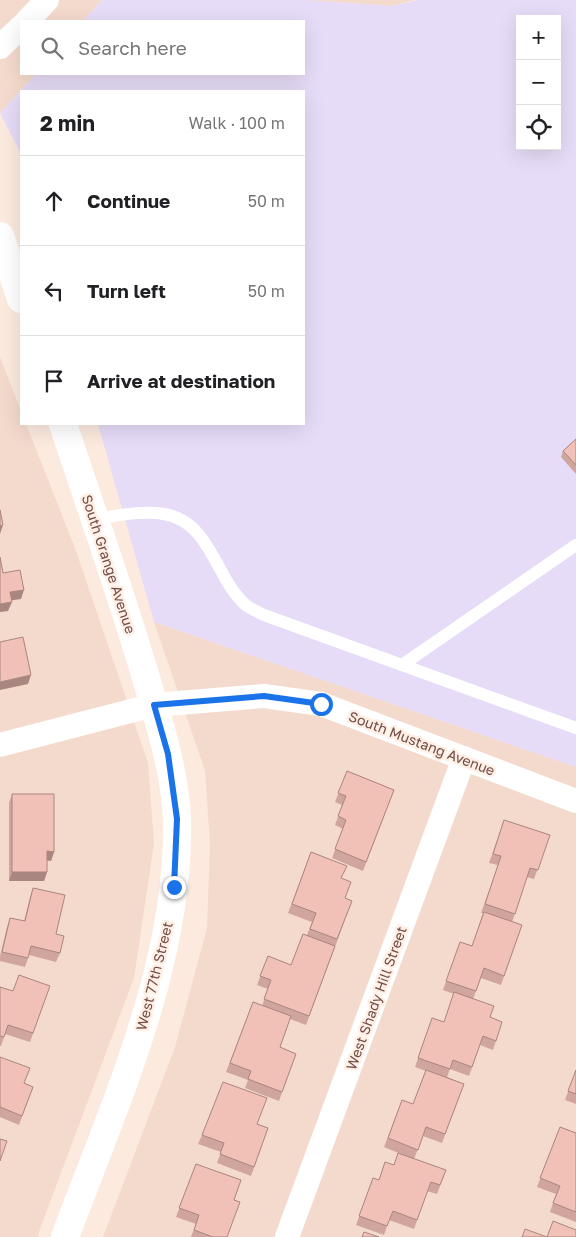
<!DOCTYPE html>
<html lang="en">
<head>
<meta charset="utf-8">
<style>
  body { margin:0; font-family:"Golos Text",sans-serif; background:#f2f2f2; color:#202124 }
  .controls { position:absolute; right:15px; top:15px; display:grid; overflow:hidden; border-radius:0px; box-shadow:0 5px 20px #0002 }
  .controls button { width:45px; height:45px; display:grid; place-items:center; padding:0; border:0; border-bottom:1px solid #e0e0e0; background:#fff; color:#202124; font:25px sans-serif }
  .stop { position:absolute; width:15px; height:15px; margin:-11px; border:4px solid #1a73e8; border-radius:50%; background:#fff }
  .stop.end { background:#1a73e8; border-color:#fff; box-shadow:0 1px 5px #0008 }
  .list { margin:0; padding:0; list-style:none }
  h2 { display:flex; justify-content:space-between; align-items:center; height:65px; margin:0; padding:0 20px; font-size:21px }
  h2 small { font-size:16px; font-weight:400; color:#757577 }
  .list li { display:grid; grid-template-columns:32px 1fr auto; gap:15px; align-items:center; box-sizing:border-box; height:90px; padding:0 20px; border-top:1px solid #e0e0e0 }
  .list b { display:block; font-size:19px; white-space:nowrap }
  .list em { font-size:16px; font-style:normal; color:#757577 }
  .icon { flex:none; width:28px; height:28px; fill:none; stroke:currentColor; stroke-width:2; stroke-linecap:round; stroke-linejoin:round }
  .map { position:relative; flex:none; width:576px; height:1237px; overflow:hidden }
  .search { position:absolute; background:#fff; box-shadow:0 5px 20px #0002; left:20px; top:20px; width:285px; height:55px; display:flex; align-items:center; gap:12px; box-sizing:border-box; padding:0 18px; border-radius:0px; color:#757577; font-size:19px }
  .panel { position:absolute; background:#fff; box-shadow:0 5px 20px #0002; left:20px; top:90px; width:285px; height:335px; border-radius:0px }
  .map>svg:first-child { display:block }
</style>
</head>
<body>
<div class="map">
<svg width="576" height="1237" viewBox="0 0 576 1237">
  <rect width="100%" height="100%" fill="#fceade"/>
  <g fill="#f4dacd">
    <polygon points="0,0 102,0 83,21 21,21 21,74 36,74 0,113"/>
    <polygon points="305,0 414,0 391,6"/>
    <polygon points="0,357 21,411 21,424 26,424 75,548 148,763 154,843 134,978 37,1237 0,1237"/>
    <polygon points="154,622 576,767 576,1237 103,1237 175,1047 207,928 210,843 205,771"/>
  </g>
  <path fill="#e7dcf8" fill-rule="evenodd" d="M102 0H305L391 6 418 0H576V767L154 622 98 424H304V91H21V154L0 113 36 74H304V21H83ZM520 19H557V146H520Z"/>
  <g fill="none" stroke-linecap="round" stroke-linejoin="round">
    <g stroke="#fff" stroke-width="12">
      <path d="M95 519C117 516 141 510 164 514 212 522 215 580 247 606 251 609 258 612 264 615L576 728"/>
      <polyline points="402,665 576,545"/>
    </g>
    <g stroke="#fff" stroke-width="24">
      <polyline points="27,21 47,0"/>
      <polyline points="0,47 21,27"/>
      <polyline points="0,745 154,705 264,696 321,704 576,801"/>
      <polyline points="287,1237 464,758"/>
    </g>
    <g stroke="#fff" stroke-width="28">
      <polyline points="0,236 21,299"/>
      <path d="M63 424C90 506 119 588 144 671 158 719 175 769 177 820 180 964 114 1105 65 1237"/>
    </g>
  </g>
  <g fill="#cfa59d">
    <polygon points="576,439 576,474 561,457 563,451"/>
    <polygon points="347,771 394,790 363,871 332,858 343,829 335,825 342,805 335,802"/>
    <polygon points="12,794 54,852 51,861 47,860 47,872 44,881 9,881 9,803"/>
    <polygon points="504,820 550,835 534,879 527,877 512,922 522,925 501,985 481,978 473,999 490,1017 502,1022 493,1050 480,1045 469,1076 450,1069 447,1077 464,1084 442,1143 423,1136 414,1159 446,1170 437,1194 427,1191 414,1229 389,1220 384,1235 356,1225 373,1178 379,1180 394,1165 408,1157 384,1147 402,1100 413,1104 426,1071 415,1067 432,1018 444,1022 454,994 443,990 460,942 472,946 483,913 481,913 498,865 489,863"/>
    <polygon points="311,852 342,879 345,899 352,901 306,1025 290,1019 280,1047 296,1054 279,1101 245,1088 248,1080 226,1072 253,1002 262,1006 268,989 257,985 268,956 291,965 307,935 312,922 288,913"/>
    <polygon points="33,888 56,934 60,953 56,962 29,955 25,967 0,961 0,956 7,927 10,918 24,921 30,897"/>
    <polygon points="50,986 30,1042 5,1034 1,1046 0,1046 0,987 13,991"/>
    <polygon points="0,1057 24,1083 33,1087 19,1125 0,1117"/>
    <polygon points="576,1070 576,1104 565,1100"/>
    <polygon points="257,1124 268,1128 251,1176 217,1163 221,1152 198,1144 202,1135"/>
    <polygon points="560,1127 576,1133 576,1222 550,1212 556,1194 537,1187"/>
    <polygon points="196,1164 234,1200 227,1237 191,1237 196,1224 176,1217"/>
  </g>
  <g fill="#a9867f">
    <polygon points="3,525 0,534 0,526"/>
    <polygon points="24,590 21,599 7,601 10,592"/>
    <polygon points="12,602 8,611 0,612 0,604"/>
    <polygon points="31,675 28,684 0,690 0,682"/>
    <polygon points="47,851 54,852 51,861 44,860"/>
    <polygon points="12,872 47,872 44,881 9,881"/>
  </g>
  <g fill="#f1c0b6" stroke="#a9867f">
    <polygon points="576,439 576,465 563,451"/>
    <polygon points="0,510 3,525 0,526"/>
    <polygon points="0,557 3,573 20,570 24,590 10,592 12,602 0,604"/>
    <polygon points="23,637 31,675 0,682 0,642"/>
    <polygon points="347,771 394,790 366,862 335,849 346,820 338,816 346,796 338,793"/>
    <polygon points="12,794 54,794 54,852 47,851 47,872 12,872"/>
    <polygon points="504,820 550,835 538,870 530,868 515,914 485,904 501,856 493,854"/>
    <polygon points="311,852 347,866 341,878 351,882 345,898 352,901 337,939 310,929 316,913 292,904"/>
    <polygon points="33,888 65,895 56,934 64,936 60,953 31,946 28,958 2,952 10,918 25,921"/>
    <polygon points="484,912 522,925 504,976 484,968 476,991 446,981 460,942 472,946"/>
    <polygon points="303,934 335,946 309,1016 264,999 271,980 260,976 268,956 291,965"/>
    <polygon points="19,975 50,986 33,1033 8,1025 4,1037 0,1036 0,987 13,991"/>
    <polygon points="454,992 494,1006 490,1017 502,1022 496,1041 483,1036 472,1067 453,1060 450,1069 418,1058 432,1018 444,1022"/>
    <polygon points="253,1002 291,1016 280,1047 296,1054 282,1092 248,1079 251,1071 230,1063"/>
    <polygon points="0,1057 30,1068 24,1083 33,1087 22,1116 0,1107"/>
    <polygon points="426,1070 464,1084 445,1134 426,1127 418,1150 388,1138 402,1100 413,1104"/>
    <polygon points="576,1070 576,1094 568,1091"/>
    <polygon points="223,1082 267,1098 257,1124 268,1128 254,1167 220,1154 224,1143 202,1135"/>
    <polygon points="560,1127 576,1133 576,1212 553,1203 560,1186 540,1178"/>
    <polygon points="0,1139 7,1141 0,1161"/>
    <polygon points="398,1153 446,1170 440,1185 431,1182 417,1220 393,1211 387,1226 359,1216 373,1178 379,1180 385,1162 394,1165"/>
    <polygon points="196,1164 241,1180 234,1200 240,1202 227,1237 213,1237 194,1230 199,1215 179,1208"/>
    <polygon points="553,1221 576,1230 576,1237 522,1237 525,1229 547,1237"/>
    <polygon points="364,1232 379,1237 362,1237"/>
  </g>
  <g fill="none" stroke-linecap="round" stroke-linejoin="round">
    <polyline stroke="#1a73e8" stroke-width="6" points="174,887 177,819 168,754 154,705 264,696 321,704"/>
  </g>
  <g text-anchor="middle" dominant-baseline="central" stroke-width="5" stroke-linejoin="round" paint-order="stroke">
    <g font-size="14" fill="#724c47" stroke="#ffefe4">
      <text transform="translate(109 564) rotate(72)">South Grange Avenue</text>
      <text transform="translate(422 743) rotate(21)">South Mustang Avenue</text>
      <text transform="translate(154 976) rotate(-76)">West 77th Street</text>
      <text transform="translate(376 998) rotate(-70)">West Shady Hill Street</text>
    </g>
  </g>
</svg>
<div class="controls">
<button>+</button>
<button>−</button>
<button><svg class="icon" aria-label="locate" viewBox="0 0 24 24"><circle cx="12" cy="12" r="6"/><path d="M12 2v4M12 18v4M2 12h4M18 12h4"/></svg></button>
</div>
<div class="stop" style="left:321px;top:704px"></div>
<div class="stop end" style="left:174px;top:887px"></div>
<div class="search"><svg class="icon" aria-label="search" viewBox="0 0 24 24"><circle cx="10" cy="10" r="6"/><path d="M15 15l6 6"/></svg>Search here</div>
<section class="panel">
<h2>2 min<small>Walk · 100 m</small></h2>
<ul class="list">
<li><svg class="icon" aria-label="ahead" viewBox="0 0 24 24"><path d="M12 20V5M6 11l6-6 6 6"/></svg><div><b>Continue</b></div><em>50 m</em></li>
<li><svg class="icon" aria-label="left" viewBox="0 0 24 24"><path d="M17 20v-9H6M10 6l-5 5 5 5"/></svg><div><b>Turn left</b></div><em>50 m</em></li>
<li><svg class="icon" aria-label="arrive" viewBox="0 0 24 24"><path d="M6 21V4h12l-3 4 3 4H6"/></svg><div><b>Arrive at destination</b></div></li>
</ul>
</section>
</div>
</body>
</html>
